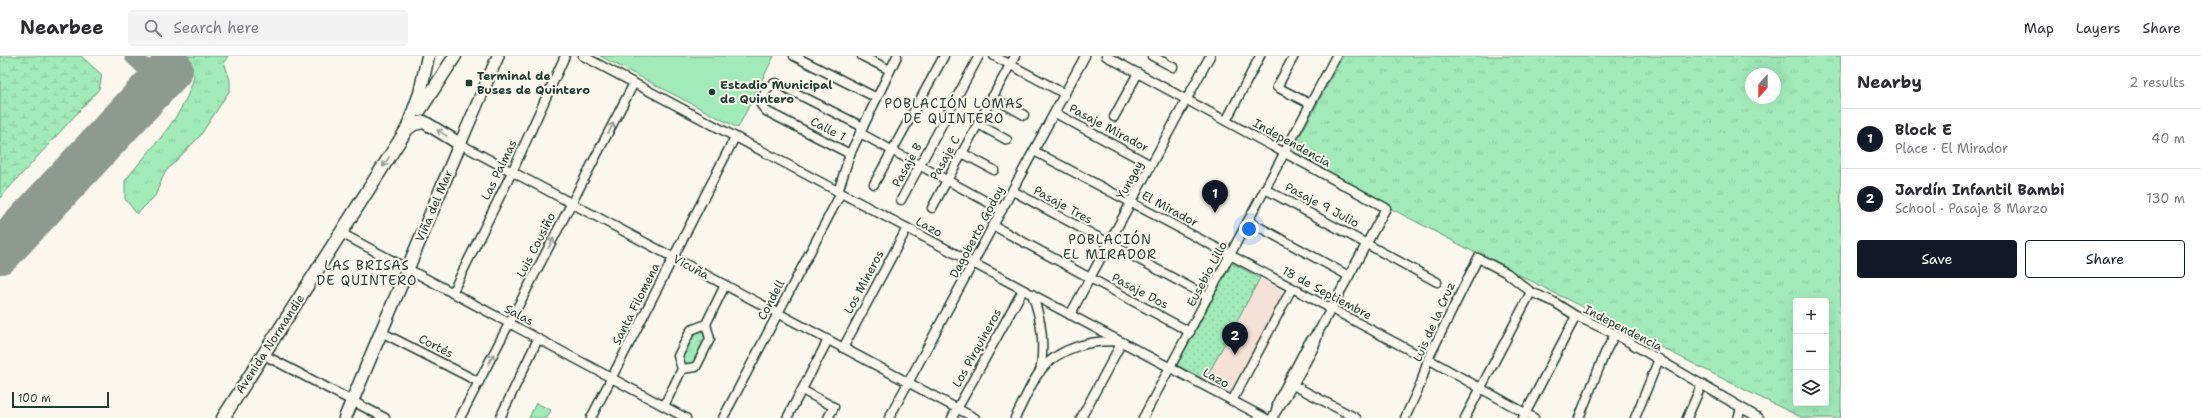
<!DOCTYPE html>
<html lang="en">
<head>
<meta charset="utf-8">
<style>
  body { margin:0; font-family:"Shantell Sans",sans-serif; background:#f2f2f3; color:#2b2b33 }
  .controls { position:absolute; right:12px; bottom:12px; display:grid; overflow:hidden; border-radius:4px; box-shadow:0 4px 16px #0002 }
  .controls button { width:36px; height:36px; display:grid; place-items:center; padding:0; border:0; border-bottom:1px solid #e1e1e2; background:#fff; color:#2b2b33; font:20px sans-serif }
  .compass { position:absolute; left:1745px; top:12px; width:36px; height:36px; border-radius:50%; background:#fff; box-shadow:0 4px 16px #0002; rotate:201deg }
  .scale { position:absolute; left:12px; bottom:10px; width:97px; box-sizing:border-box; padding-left:4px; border:2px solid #1f3d34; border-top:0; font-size:11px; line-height:14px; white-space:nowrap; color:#1f3d34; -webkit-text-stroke:3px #fbf7ec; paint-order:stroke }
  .you { position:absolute; left:1249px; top:173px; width:14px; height:14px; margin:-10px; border:3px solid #fff; border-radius:50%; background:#1a73e8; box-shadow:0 0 0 6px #1a73e833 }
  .badge { display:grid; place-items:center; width:26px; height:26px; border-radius:50%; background:#111827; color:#fff; font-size:13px; font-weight:700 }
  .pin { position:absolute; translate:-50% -33px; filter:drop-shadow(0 1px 2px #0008) }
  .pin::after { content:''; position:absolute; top:21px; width:14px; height:12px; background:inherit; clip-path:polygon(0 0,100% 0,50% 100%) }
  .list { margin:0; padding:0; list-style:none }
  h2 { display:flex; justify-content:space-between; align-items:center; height:52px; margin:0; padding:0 16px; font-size:17px }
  h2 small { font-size:13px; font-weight:400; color:#7c7c81 }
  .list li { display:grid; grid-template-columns:26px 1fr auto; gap:12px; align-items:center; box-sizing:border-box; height:60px; padding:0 16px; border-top:1px solid #e1e1e2 }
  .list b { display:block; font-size:15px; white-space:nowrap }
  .list p { margin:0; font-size:13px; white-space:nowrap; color:#7c7c81 }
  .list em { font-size:13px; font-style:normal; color:#7c7c81 }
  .actions { display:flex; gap:8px; padding:12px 16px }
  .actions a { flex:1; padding:9px 0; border:1px solid #111827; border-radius:4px; text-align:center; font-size:14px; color:#111827 }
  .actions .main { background:#111827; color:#fff }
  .icon { flex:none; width:22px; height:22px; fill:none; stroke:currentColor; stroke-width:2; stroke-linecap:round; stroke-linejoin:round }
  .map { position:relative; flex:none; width:1841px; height:362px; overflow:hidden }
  header { display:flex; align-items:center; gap:24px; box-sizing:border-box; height:56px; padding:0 20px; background:#fff; border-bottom:1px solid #e1e1e2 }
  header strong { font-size:19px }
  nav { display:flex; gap:22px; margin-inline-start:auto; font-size:14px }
  .search { width:280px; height:36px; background:#f2f2f3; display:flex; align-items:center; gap:10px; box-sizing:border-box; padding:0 14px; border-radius:4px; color:#7c7c81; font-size:15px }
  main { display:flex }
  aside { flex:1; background:#fff }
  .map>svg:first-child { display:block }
</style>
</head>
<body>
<header>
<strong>Nearbee</strong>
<div class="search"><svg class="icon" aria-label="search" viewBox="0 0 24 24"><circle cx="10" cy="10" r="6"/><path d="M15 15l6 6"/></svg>Search here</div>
<nav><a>Map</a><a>Layers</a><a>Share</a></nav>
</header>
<main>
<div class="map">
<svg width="1841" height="362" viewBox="0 0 1841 362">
  <defs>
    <pattern id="grass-tufts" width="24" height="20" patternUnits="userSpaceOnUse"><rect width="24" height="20" fill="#a1ebb9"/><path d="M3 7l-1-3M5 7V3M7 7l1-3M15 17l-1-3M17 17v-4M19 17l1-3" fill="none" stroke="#8acaa0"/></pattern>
    <pattern id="wetland-marsh" width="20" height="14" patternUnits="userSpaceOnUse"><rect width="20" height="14" fill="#a1ebb9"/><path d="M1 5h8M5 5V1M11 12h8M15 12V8" fill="none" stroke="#8acaa0"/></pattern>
    <pattern id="park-dots" width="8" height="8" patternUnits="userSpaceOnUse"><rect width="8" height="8" fill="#a1ebb9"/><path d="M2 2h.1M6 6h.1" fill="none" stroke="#8acaa0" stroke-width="1.8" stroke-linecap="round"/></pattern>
  </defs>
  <rect width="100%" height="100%" fill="#fbf7ec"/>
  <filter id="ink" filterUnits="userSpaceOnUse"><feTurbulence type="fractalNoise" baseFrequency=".025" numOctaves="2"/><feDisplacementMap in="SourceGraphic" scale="8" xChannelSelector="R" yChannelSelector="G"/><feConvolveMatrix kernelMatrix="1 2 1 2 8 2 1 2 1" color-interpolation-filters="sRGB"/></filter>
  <g filter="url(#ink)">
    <polygon fill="#f6e1d7" points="1260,222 1286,236 1231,338 1205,324"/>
    <g fill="url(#grass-tufts)" stroke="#609476" fill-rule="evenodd">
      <path d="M182 0H228L224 6 230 24V34L200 80 165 116 155 140 137 158 125 143V125C149 93 185 61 194 20Z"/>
      <path d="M1343 0H1841V362H1803L1753 338 1472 195 1388 151 1292 95ZM1751 18H1775V42H1751ZM1796 245H1826V347H1796Z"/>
      <polygon points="702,272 707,284 695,308 684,310 681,301 693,275"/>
    </g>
    <polygon fill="url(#wetland-marsh)" stroke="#609476" points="0,0 81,0 102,19 99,33 0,142"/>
    <polygon fill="url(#park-dots)" stroke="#609476" points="1232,207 1260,222 1205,324 1177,309"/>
    <g fill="#a1ebb9" stroke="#609476">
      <polygon points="600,0 774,0 738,72"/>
      <polygon points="536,347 551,354 547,362 529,362"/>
    </g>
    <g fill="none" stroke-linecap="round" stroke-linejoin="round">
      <polyline stroke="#8d9a90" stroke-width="17" points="133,0 159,25"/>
      <polyline stroke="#8d9a90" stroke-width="44" points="0,196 171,13"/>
      <g stroke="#1f3d34" stroke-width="11">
        <g id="minor">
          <polyline points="583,0 1265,362"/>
          <polyline points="794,0 877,42"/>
          <polyline points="862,0 890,14"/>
          <polyline points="994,0 1065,38"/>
          <polyline points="1106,0 1386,152 1320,273 1308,288 1278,345 1276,354"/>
          <polyline points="1152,0 1173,11"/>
          <polyline points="1294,0 1277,31 1310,48"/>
          <polyline points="992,41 1024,59"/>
          <polyline points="1055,57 1151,109"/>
          <polyline points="1114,61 1138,17"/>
          <polyline points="1226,65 1260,0"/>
          <polyline points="978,68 1007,84"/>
          <polyline points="860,77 1002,154"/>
          <polyline points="460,88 975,362"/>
          <polyline points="1034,95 1413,296"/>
          <polyline points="962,97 994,114"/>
          <path d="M850 98 766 55 761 49C762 42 767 28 776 27L863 71"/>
          <polyline points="874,128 944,0"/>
          <polyline points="1265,133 1437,226"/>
          <polyline points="1013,135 1208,241"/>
          <polyline points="838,136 850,98 897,0"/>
          <polyline points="901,144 979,0"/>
          <polyline points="932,152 1015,0"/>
          <polyline points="1248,165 1349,220"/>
          <polyline points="994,170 1190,276"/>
          <polyline points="341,177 686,362"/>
          <polyline points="452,237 512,116 565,0"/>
          <path d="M1032 238C1042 264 1045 289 1040 316"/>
          <polyline points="1070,259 1210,0"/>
          <polyline points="381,276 479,326"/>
          <polyline points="843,292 907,172"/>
          <polyline points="264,299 385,362"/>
          <polyline points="1428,303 1534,362"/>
          <polyline points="682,313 696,311 710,283 706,268 725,229"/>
          <polyline points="1293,329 1356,362"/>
          <polyline points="802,334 834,351 828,362"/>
          <polyline points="1232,345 1292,232"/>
          <polyline points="664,350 682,313 678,300 691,274 706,268"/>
          <polyline points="460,362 634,27"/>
          <polyline points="500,362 538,283"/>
          <polyline points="591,362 735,81"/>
          <polyline points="723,362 841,137"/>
          <polyline points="787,362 828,284"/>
          <polyline points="889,362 1085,0"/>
          <polyline points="952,362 1023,234"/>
          <path d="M1015 362C1023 347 1030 329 1040 315 1059 291 1093 283 1122 286L1081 362"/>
          <polyline points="1143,362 1336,0"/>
          <polyline points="1272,362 1293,329 1314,291 1318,279"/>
          <polyline points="1405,362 1421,327 1428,303 1478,202 1507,217 1531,236 1554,246 1576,260 1615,278 1759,362"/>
          <polyline points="1465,362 1531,236"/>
          <polyline points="1523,362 1576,260"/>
          <polyline points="1579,362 1605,297 1615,278"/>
          <polyline points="1635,362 1659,303"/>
          <polyline points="1687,362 1702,328"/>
          <polyline points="1738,362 1741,353"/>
        </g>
      </g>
      <g stroke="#1f3d34" stroke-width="14">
        <polyline id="secondary" points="460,88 498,0"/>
      </g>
      <g stroke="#1f3d34" stroke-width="15">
        <g id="primary">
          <polyline points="420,54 455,0"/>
          <polyline points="223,362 407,73 420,37 428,0"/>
          <polyline points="345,362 460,88 424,66 414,68 407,73"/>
        </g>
      </g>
      <use href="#minor" stroke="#fbf7ec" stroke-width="8"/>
      <use href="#secondary" stroke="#fbf7ec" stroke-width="11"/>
      <use href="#primary" stroke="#fbf7ec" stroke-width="12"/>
    </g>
    <defs><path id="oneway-shaft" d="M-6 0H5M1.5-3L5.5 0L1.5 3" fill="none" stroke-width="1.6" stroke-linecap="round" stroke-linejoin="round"/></defs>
    <g stroke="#8d9a90">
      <use href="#oneway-shaft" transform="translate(611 72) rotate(-63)"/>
      <use href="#oneway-shaft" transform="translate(442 77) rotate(-149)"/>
      <use href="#oneway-shaft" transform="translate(386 106) rotate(122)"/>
      <use href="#oneway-shaft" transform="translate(551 187) rotate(-63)"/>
      <use href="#oneway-shaft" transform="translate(491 303) rotate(-63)"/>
    </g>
  </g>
  <g fill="#1f3d34" stroke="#fbf7ec" stroke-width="1.5">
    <rect x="465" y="23" width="8" height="8" rx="2"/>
    <circle cx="712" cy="36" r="4"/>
  </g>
  <g text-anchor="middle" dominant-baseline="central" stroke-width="4" stroke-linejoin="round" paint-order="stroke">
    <g font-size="12" font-weight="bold" fill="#1f3d34" stroke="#fbf7ec" text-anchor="start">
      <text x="477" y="20">Terminal de<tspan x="477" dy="14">Buses de Quintero</tspan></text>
      <text x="720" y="29">Estadio Municipal<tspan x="720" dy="14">de Quintero</tspan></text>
    </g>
    <g font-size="12" fill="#1f3d34" stroke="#fbf7ec">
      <text transform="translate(1109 72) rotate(28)">Pasaje Mirador</text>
      <text transform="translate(828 73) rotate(27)">Calle 1</text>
      <text transform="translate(1292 87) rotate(29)">Independencia</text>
      <text transform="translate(945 102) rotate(-61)">Pasaje C</text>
      <text transform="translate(907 109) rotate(-61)">Pasaje B</text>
      <text transform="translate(499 114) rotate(-64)">Las Palmas</text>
      <text transform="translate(1130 124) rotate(-61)">Yungay</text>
      <text transform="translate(1063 149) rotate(29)">Pasaje Tres</text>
      <text transform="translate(1322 149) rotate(28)">Pasaje 9 Julio</text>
      <text transform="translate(434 150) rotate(-67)">Viña del Mar</text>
      <text transform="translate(1170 153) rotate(28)">El Mirador</text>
      <text transform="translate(929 171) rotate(28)">Lazo</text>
      <text transform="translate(977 176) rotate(-62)">Dagoberto Godoy</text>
      <text transform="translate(536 189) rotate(-63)">Luis Cousiño</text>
      <text transform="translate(691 211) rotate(28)">Vicuña</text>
      <text transform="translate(1207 218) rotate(-62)">Eusebio Lillo</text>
      <text transform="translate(864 226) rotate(-62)">Los Mineros</text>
      <text transform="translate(1140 235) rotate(28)">Pasaje Dos</text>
      <text transform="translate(1327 237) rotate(28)">18 de Septiembre</text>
      <text transform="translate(771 244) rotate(-62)">Condell</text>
      <text transform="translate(636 248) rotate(-63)">Santa Filomena</text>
      <text transform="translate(519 259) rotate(28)">Salas</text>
      <text transform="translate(1434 266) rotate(-66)">Luis de la Cruz</text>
      <text transform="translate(1623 272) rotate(27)">Independencia</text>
      <text transform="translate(270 288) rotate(-57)">Avenida Normandie</text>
      <text transform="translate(436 290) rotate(27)">Cortés</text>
      <text transform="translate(977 292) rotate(-61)">Los Pirquineros</text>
      <text transform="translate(1216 322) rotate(28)">Lazo</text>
    </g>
    <g font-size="13" letter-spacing="1" fill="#1f3d34" stroke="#fbf7ec">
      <text x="954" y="47">POBLACIÓN LOMAS<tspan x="954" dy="15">DE QUINTERO</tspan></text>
      <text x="1110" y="183">POBLACIÓN<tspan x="1110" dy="15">EL MIRADOR</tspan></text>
      <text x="367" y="209">LAS BRISAS<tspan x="367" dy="15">DE QUINTERO</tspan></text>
    </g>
  </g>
</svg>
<div class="controls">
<button>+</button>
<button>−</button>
<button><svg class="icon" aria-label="layers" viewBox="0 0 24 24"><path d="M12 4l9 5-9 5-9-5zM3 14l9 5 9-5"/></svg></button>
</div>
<svg class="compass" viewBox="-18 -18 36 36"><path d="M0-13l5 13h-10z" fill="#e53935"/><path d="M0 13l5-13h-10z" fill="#7c7c81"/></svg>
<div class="scale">100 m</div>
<div class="you"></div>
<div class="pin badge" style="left:1215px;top:157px">1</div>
<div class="pin badge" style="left:1235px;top:299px">2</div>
</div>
<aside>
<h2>Nearby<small>2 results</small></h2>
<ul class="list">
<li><span class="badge">1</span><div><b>Block E</b><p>Place · El Mirador</p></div><em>40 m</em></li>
<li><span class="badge">2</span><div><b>Jardín Infantil Bambi</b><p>School · Pasaje 8 Marzo</p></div><em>130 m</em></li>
</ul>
<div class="actions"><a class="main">Save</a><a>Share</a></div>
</aside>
</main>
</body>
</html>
